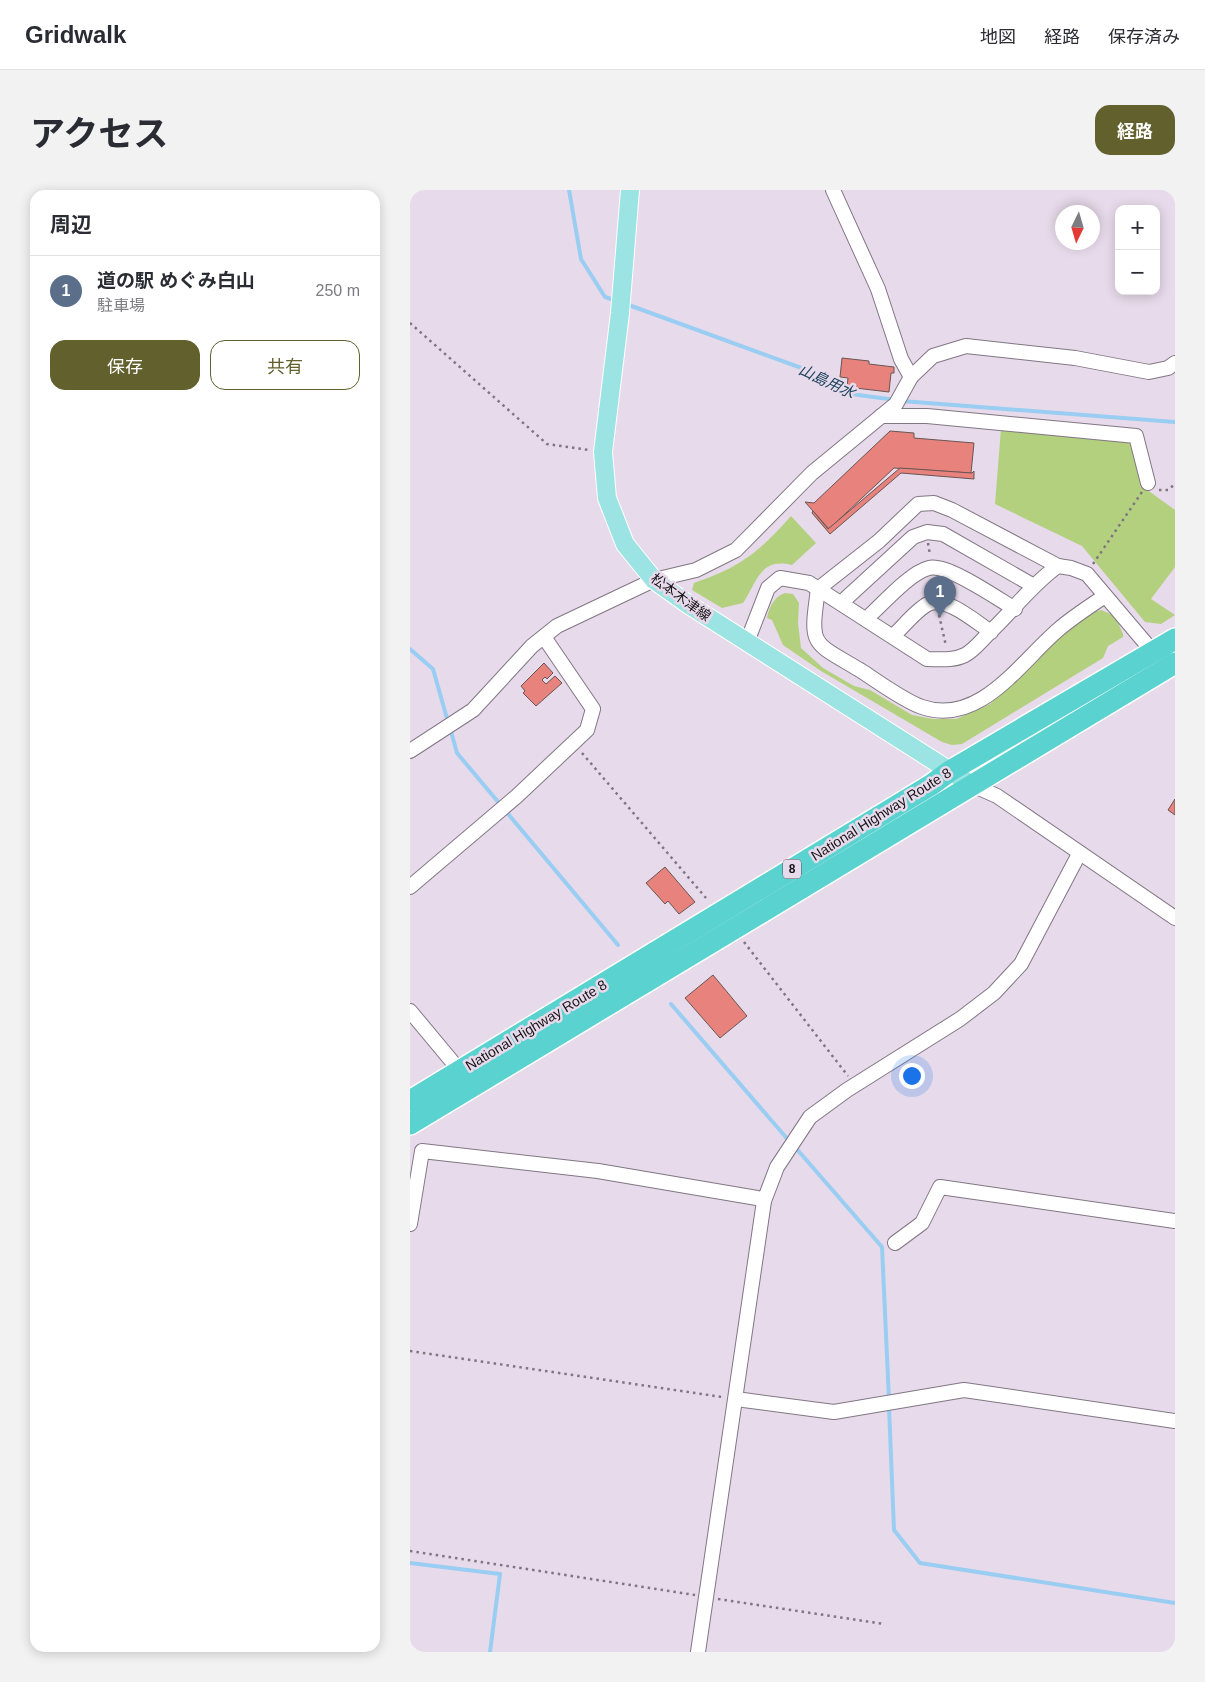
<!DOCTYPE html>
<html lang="ja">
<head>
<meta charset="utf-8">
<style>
  body { margin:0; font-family:Helvetica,"Noto Sans JP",sans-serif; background:#f2f2f3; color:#2b2b33 }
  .controls { position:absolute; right:15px; top:15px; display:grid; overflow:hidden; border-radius:10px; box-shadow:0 2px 12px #0003 }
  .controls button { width:45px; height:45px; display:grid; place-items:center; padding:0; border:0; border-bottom:1px solid #e1e1e2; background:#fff; color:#2b2b33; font:25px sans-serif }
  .compass { position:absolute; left:645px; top:15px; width:45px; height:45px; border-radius:50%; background:#fff; box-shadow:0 2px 12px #0003; rotate:185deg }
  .you { position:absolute; left:501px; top:885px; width:18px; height:18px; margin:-12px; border:4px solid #fff; border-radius:50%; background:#1a73e8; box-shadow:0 0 0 8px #1a73e833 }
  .badge { display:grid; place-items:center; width:32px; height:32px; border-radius:50%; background:#62602d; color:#fff; font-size:16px; font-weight:700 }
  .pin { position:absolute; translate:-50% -41px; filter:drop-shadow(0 1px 2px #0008) }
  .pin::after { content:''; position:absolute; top:26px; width:18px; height:15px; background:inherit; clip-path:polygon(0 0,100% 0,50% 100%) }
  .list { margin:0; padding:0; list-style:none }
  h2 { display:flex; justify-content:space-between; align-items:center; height:65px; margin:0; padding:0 20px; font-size:21px }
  h2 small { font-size:16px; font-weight:400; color:#7c7c81 }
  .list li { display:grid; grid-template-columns:32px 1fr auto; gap:15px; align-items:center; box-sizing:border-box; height:70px; padding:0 20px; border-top:1px solid #e1e1e2 }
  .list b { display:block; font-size:19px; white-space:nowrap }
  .list p { margin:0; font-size:16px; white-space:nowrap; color:#7c7c81 }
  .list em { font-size:16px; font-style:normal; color:#7c7c81 }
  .actions { display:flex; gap:10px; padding:15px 20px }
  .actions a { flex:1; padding:11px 0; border:1px solid #62602d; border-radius:15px; text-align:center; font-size:18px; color:#62602d }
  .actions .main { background:#62602d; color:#fff }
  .map { position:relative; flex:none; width:765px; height:1462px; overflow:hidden; border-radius:15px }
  header { display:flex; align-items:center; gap:30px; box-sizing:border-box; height:70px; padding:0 25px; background:#fff; border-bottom:1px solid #e1e1e2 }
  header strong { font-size:24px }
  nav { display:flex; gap:28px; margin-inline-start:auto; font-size:18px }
  .intro { display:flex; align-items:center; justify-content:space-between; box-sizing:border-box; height:120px; padding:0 30px }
  h1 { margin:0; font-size:35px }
  .button { padding:12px 22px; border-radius:15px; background:#62602d; color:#fff; font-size:18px; font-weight:700 }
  main { display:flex; gap:30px; padding:0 30px }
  aside { flex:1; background:#fff; border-radius:15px; box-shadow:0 2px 12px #0003 }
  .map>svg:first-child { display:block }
</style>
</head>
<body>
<header>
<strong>Gridwalk</strong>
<nav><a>地図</a><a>経路</a><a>保存済み</a></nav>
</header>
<div class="intro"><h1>アクセス</h1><a class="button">経路</a></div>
<main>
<aside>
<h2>周辺<small></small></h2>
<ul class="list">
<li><span class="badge" style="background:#5c6f8a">1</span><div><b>道の駅 めぐみ白山</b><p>駐車場</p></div><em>250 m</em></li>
</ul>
<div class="actions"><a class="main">保存</a><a>共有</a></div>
</aside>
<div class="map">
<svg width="765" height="1462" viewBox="0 0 765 1462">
  <rect width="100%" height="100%" fill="#e7daea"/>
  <g fill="#b3d07e">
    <polygon points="591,239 718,249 724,254 736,299 765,320 765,377 741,409 765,425 751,434 735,432 672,356 585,314"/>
    <path d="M381 326 406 353 382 375C350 367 347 392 333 413L312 418 282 400 284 393C331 377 348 363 381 326Z"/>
    <path d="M375 403 383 404 389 413 388 433 391 458 413 478 444 496 460 500 502 525 523 529H546L580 514 671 425 691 420 705 426 713 444V447L698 456 693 468 552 554 542 555 532 552 411 481 373 455 362 430 357 428C359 417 364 407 375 403Z"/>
  </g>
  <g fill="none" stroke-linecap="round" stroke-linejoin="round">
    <g stroke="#9acdf2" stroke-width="4">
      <polyline points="159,0 171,69 195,107 207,111"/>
      <polyline points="216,114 419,188 441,204 486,210"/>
      <polyline points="492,211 765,232"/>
      <polyline points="0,459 23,479 38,532"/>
      <polyline points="40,538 47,563 208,755"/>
      <polyline points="261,814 380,952"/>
      <polyline points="385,957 472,1057 479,1210"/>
      <polyline points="479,1217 484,1340 510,1373 765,1413"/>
      <polyline points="0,1373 90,1384 80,1462"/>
    </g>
  </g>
  <g fill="#e7827c" stroke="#695654">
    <polygon points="432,168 459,171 459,174 484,177 484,183 481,183 479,202 437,197 438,188 430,187"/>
    <polygon points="480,241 504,243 504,248 564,253 561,283 484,278 419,339 395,312 404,313"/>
    <polygon points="490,278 562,283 564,281 564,289 491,283 420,344 402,323 403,321 418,339"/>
    <polygon points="134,473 143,483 137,489 135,487 132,490 136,494 145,486 152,493 126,516 113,503 115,501 111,496"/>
    <polygon points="765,609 765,625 758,620"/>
    <polygon points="255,677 285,712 269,724 258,711 255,714 236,693"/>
    <polygon points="303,785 337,826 310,848 275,808"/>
  </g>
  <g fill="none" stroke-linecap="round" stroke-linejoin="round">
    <g stroke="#827684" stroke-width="16">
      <g id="minor">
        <polyline points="423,0 468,99 491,169 501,187"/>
        <polyline points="471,226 517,226 726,246 738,293"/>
        <path d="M648 376 542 320 524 313 508 314 469 351 408 399C400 457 401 451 450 480 467 491 494 511 512 517 570 537 611 471 649 439 663 427 680 416 695 406"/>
        <polyline points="431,413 503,347 517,342 533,344 624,396"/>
        <path d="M456 429C472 415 499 383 519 378 537 373 588 409 605 419"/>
        <path d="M483 446C494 436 506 420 518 414 535 405 566 432 581 442"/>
        <path d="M337 452 358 398 370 388 399 393 517 469C529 469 543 471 555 465 564 460 571 451 578 444 601 423 623 393 648 376L661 378 677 384 743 462"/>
        <polyline points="0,561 63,520 122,456 147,436 244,390 286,380 326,360 402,283 486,214 501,187 523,166 556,156 665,168 739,182 758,178 765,173"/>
        <polyline points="562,595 587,606 765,728"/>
        <polyline points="0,697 107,606 177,540 183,519 134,447"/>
        <polyline points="0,821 50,881"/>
        <polyline points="0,1034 12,961 188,981 347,1008 354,1011"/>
        <polyline points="485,1053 512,1033 530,997 765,1031"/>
        <polyline points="326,1209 424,1222 554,1200 765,1231"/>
        <polyline points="288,1462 354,1011 367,977 400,927 437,900 550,829 584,803 611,774 669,664"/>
      </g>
    </g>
    <g stroke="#fff" stroke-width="20">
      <polyline id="major" points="220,0 210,123 193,262 197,308 215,354 244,390 279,415 562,595"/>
    </g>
    <g stroke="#fff" stroke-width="24">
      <g id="highway">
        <polyline points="0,911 521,595 540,581 765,449"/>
        <path d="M0 934C254 780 510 628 765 473"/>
      </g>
    </g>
    <g stroke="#7f7681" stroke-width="2.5" stroke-dasharray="2.5 4" stroke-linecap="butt">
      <polyline points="0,133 137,254 179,260"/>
      <polyline points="749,300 758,300 765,294"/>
      <polyline points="518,353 520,365"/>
      <polyline points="683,374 732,302"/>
      <polyline points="529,425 536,456"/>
      <polyline points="172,563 296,708"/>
      <polyline points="334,752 438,886"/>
      <polyline points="0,1161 312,1207"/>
      <polyline points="0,1361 285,1405"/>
      <polyline points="308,1409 474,1434"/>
    </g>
    <use href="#minor" stroke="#fff" stroke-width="14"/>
    <use href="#major" stroke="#9be4e3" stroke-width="18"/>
    <use href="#highway" stroke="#59d2d0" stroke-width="21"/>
  </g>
  <g text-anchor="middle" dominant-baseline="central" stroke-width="5" stroke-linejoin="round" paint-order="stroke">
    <rect fill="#e7daea" stroke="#564f58" stroke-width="1" x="373" y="669.5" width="18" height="19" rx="4"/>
    <g font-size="12" font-weight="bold" fill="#181419">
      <text x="382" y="679">8</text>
    </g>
    <g font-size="14" fill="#181419" stroke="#e7daea">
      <text transform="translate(271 407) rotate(36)">松本木津線</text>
      <text transform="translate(471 624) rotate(-32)">National Highway Route 8</text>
      <text transform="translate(126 835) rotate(-31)">National Highway Route 8</text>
    </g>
    <g font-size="15" font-style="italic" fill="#1d435d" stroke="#e7daea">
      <text transform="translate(417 191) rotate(25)">山島用水</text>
    </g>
  </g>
</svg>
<div class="controls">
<button>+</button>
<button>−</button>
</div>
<svg class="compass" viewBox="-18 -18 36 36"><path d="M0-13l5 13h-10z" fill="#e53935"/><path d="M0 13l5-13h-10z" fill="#7c7c81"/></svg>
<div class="you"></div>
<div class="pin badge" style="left:530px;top:427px;background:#5c6f8a">1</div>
</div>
</main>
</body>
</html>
